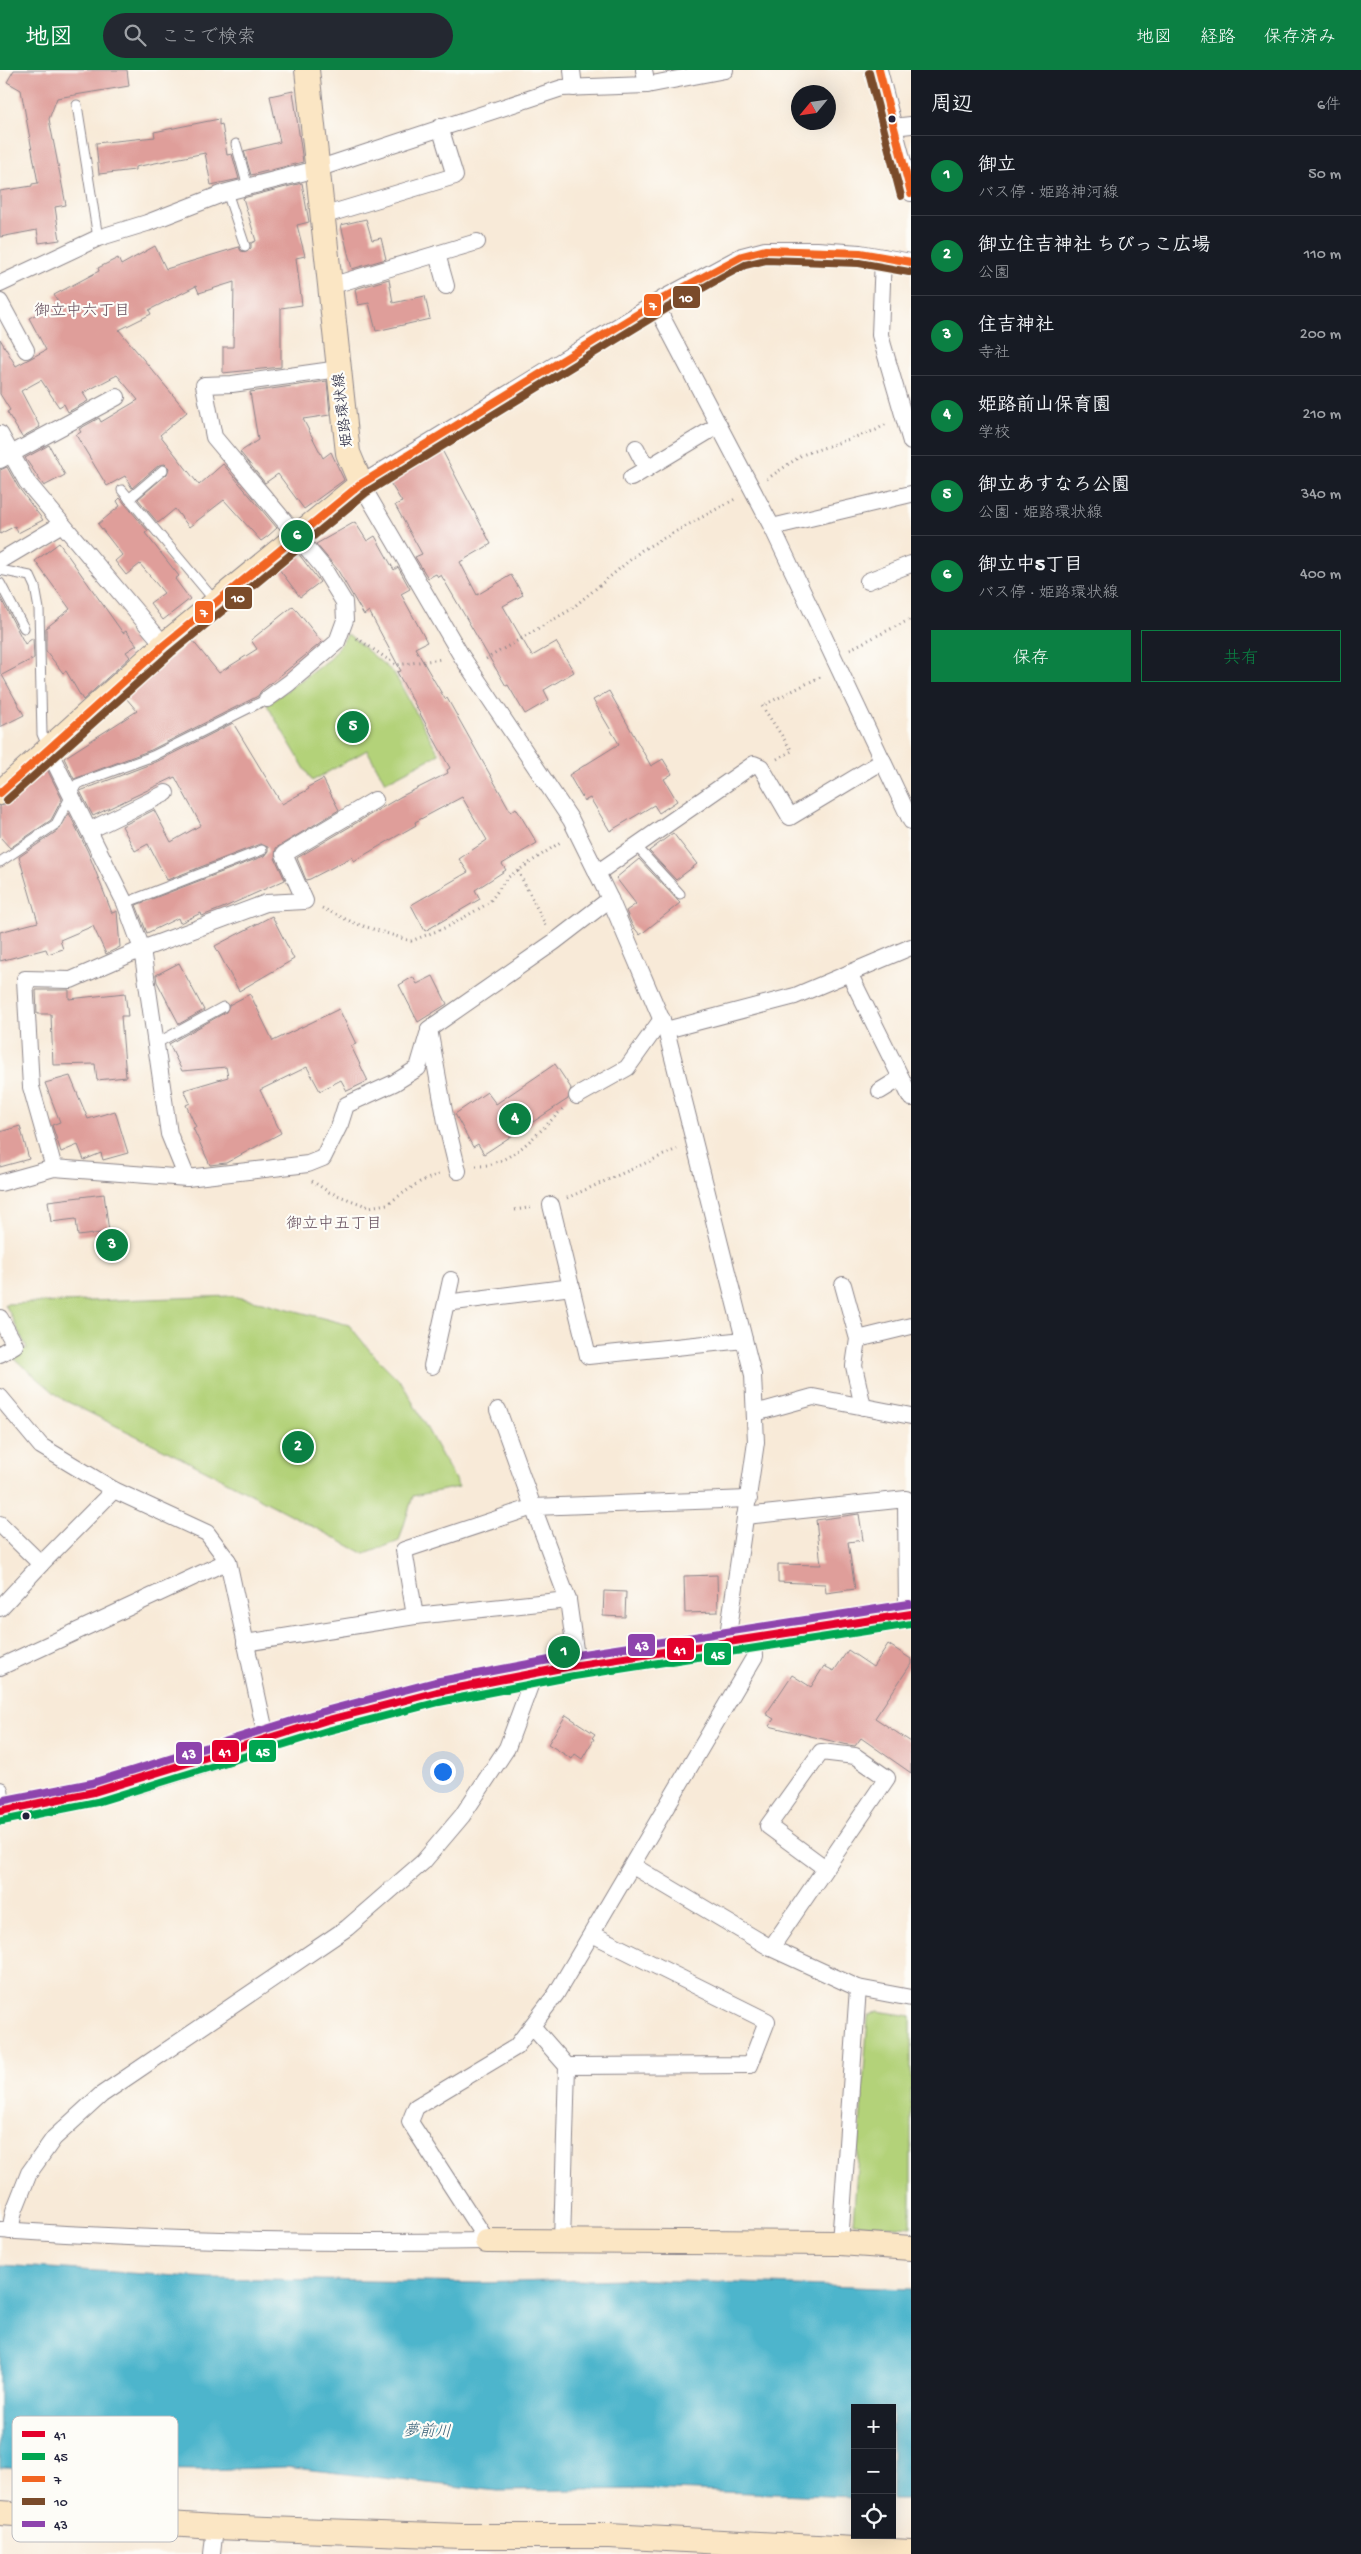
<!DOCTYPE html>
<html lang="ja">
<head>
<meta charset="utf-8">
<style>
  body { margin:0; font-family:"Gochi Hand","Klee One",sans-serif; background:#242831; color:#f1f3f6 }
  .controls { position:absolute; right:15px; bottom:15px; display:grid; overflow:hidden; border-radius:0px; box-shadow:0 5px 20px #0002 }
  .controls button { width:45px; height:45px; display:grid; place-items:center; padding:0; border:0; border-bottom:1px solid #363941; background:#171b24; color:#f1f3f6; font:25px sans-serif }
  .compass { position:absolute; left:791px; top:15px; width:45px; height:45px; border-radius:50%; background:#171b24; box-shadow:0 5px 20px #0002; rotate:241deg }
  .you { position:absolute; left:442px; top:1701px; width:18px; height:18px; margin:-12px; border:4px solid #fff; border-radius:50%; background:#1a73e8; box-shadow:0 0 0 8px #1a73e833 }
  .badge { display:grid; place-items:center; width:32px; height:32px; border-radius:50%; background:#0b8043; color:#fff; font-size:16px; font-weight:700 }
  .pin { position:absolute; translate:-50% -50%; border:2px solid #fff; box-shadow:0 1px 5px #0006 }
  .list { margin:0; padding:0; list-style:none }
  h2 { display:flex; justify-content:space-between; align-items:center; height:65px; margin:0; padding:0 20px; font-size:21px }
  h2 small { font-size:16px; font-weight:400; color:#9ea1a6 }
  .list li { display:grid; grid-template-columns:32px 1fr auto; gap:15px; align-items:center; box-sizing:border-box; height:80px; padding:0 20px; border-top:1px solid #363941 }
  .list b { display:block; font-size:19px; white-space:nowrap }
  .list p { margin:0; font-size:16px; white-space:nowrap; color:#9ea1a6 }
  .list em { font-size:16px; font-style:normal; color:#9ea1a6 }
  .actions { display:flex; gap:10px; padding:15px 20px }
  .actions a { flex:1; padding:11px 0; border:1px solid #0b8043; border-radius:0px; text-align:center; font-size:18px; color:#0b8043 }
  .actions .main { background:#0b8043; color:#fff }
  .icon { flex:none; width:28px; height:28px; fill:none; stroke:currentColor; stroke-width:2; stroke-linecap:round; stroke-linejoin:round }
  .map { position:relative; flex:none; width:911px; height:2484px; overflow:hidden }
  header { display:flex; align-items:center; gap:30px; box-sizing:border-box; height:70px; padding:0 25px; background:#0b8043; color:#fff }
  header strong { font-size:24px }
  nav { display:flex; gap:28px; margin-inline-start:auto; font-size:18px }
  .search { width:350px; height:45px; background:#242831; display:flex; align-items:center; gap:12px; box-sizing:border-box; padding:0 18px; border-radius:28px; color:#9ea1a6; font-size:19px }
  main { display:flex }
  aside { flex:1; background:#171b24 }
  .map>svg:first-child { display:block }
</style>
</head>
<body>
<header>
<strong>地図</strong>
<div class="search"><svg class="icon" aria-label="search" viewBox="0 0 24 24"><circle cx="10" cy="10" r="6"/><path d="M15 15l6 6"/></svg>ここで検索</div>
<nav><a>地図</a><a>経路</a><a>保存済み</a></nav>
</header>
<main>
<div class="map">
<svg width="911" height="2484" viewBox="0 0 911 2484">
  <rect width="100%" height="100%" fill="#fdfcf7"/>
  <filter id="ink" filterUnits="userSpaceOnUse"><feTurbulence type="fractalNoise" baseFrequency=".02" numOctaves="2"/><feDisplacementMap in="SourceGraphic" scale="10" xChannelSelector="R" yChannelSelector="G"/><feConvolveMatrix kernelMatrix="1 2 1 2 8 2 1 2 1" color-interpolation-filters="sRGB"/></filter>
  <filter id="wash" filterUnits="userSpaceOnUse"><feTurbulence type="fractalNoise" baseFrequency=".0096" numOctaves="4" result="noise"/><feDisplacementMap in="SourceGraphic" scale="20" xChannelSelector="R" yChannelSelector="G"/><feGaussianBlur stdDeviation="1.12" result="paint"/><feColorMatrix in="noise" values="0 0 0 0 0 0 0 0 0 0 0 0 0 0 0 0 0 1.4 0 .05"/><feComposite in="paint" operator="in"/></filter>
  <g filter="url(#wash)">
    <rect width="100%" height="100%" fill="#f8ead8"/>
    <g fill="#b3d279" stroke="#6a7a5a">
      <polygon points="348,564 394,603 439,684 385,712 367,680 312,711 267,635 330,589"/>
      <polygon points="231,1226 262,1232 349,1255 372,1283 402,1313 459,1417 413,1426 399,1471 365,1484 211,1403 62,1329 11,1286 27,1278 5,1234"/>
      <polygon points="877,1941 911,1946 911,2157 853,2153 868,1947"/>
    </g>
    <polygon fill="#4eb5cc" stroke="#386c84" points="0,2195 210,2208 477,2213 624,2209 911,2219 911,2429 892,2429 892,2338 855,2338 855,2427 644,2419 498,2421 285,2397 205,2400 0,2398"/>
    <g id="blocks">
      <g fill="#df9e9a">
        <polygon points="14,0 127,0 129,16 57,28 49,49 66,135 55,137 60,170 39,173 37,160 0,167 0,121 32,116 32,114 38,113 21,20 7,12"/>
        <polygon points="293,21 303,92 251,105 244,81 280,72 270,26"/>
        <polygon points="219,49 219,55 222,54 227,85 232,84 239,109 211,115 205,83 135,97 135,100 99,104 96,73 155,67 154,62"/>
        <polygon points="302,113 309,152 297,155 305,186 296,188 302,235 281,238 281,297 223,303 223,277 233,277 234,212 199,223 196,216 149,240 151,244 119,260 187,342 160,365 199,415 223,394 277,458 268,466 261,471 224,430 189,457 175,439 158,453 138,429 167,404 169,398 165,394 159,395 132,418 125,406 107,416 76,365 81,362 79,359 99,348 101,352 138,330 117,305 83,323 88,331 68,342 64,334 59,337 41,310 21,321 40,357 22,367 7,342 10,340 0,324 0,269 16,296 46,280 29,248 59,233 54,225 99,201 98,198 118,188 121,195 155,176 166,199 239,177 241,181 247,182 251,178 251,173 256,171 243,128"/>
        <polygon points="366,149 372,170 381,168 386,189 352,199 341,155"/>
        <polygon points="389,209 393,233 425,226 430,249 376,261 369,233 358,235 355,219"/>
        <polygon points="327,311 330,345 303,349 323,388 331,382 344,410 304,439 278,404 265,413 240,382 258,370 250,322"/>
        <polygon points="49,375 65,405 44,416 25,388"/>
        <polygon points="442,380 491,474 460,492 477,525 511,505 523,525 503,536 532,586 556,572 574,602 544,620 549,630 525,644 508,615 506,616 441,505 438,507 436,504 428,508 415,487 422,484 395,435 402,432 389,411"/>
        <polygon points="7,397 18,417 43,450 18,463 15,456 0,464 0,400"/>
        <polygon points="120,428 148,461 145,463 179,506 175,509 190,529 163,550 150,533 164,523 140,494 126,505 115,491 122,485 98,454 120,436 117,431"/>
        <polygon points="355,452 367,471 375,466 394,500 398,497 410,519 401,524 427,572 415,578 445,629 447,628 511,742 516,738 537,773 502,794 506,800 475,820 480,829 425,861 411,835 468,802 459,789 487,770 462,727 415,752 416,755 354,791 352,787 310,809 306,810 297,788 400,727 448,703 447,700 450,698 397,602 401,601 369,541 364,545 337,499 316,474"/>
        <polygon points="59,473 123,563 126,561 137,575 126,582 130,587 83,630 66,601 63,603 46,581 46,558 70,539 35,491"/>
        <polygon points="298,483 320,512 300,527 279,499"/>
        <polygon points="0,527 25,574 33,568 34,588 2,605 24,645 0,657"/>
        <polygon points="293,536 322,572 261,621 258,626 151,680 74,709 64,688 137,641 126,628 192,570 219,603 257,579 251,570"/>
        <polygon points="609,621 651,696 663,689 672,704 664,709 677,731 659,743 654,735 610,761 590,728 584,731 569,705 619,674 593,630"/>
        <polygon points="233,653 282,734 309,719 308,717 323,709 339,740 276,778 275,788 285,810 225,837 202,846 201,843 180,853 178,848 147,863 136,835 264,786 268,781 268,777 260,774 167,810 148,774 135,781 122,756 154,740 171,772 201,755 175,707 93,746 80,721 156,692"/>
        <polygon points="47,699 62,729 51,750 10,778 0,767 0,736 9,733"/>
        <polygon points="69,743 88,782 112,843 117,841 120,877 106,884 93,856 60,870 63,879 48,884 46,879 0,891 0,862 38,852 19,787 60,759"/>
        <polygon points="673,763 697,794 676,810 649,781"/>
        <polygon points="639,789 680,833 640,865 632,855 626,841 636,834 616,808"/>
        <polygon points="272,846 294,889 239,921 215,876"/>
        <polygon points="179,893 204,940 179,954 157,912 156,905"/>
        <polygon points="433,906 447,934 418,952 399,915 413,907 417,914"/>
        <polygon points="36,920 69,920 69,929 125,923 128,946 121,946 126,1007 97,1010 95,994 53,995 51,944 37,944"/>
        <polygon points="250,924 273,971 339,939 356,974 351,976 368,1011 347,1021 341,1010 320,1021 307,997 260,1020 281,1063 226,1093 210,1095 193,1058 196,1057 186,1035 190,1033 184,1020 228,1007 226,997 182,1001 169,974 226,942 229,935"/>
        <polygon points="555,994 571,1018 568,1029 484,1084 478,1074 473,1077 455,1044 487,1022 496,1034"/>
        <polygon points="70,1006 88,1049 115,1041 128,1083 103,1090 101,1083 84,1090 78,1075 61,1082 52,1055 60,1052 45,1013"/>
        <polygon points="20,1056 29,1089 0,1097 0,1062"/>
        <polygon points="104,1124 109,1162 78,1166 76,1149 51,1152 48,1131"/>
        <polygon points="859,1444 863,1470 848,1472 855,1519 826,1523 825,1514 778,1512 778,1494 821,1495 816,1450"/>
        <polygon points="717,1505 718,1542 685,1543 684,1506"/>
        <polygon points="604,1521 626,1522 625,1547 603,1546"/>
        <polygon points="888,1574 911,1589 911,1594 875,1648 911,1672 911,1703 861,1668 855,1676 848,1675 769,1656 774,1649 766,1644 792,1605 811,1617 824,1596 834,1601 848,1580 873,1597"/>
        <polygon points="566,1645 595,1664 592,1668 594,1669 582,1689 575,1684 572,1689 548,1674"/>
      </g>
    </g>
  </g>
  <g filter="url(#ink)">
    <use href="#blocks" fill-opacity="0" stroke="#8d868a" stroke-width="1"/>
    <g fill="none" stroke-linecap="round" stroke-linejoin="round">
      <g stroke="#8d868a" stroke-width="11">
        <g id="lane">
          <polyline points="77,35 98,168"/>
          <polyline points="236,74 248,117"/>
          <polyline points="227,122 245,176"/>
          <polyline points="122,420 215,531"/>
          <polyline points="129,429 163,400"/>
          <polyline points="0,500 30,506 35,517 39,539 42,664 48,678"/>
          <polyline points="0,513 24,558"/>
          <polyline points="636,776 680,824"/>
          <polyline points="0,792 56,754 77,714 153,686 267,629"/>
          <polyline points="125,833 262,780"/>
          <polyline points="157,973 223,937"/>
        </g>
      </g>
      <g stroke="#8d868a" stroke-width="18">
        <g id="street">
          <polyline points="572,0 574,18"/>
          <polyline points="879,0 911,123"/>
          <polyline points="647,15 725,0"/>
          <polyline points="893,57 911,55"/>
          <polyline points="322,146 455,106 440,57"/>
          <polyline points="437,184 446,216"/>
          <polyline points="883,187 880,265 911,372"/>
          <polyline points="0,214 98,168 147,153 227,122 317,99 562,18 647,15 644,0"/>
          <polyline points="330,216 477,172"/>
          <polyline points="0,232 26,280"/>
          <polyline points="655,234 772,457 911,751"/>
          <polyline points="0,364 27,412 164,575"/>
          <polyline points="636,378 647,399"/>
          <polyline points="0,390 117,327"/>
          <polyline points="631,408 719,355"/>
          <polyline points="772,457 911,424"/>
          <polyline points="0,491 62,454"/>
          <polyline points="868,511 911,494"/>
          <polyline points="267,629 289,613 337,572 345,550 344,532 322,496 214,367 204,315 232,314 339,299"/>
          <polyline points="90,760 166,723"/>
          <polyline points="597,803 754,694 761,697 790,747 883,691"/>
          <polyline points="849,903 911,1028"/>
          <polyline points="666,960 795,926 911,877"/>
          <polyline points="880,1021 901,1008"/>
          <polyline points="577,1026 627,998 662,949"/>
          <polyline points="54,1098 31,1017 25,909 71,910 142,879 266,833 305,831 284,784 375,730"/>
          <polyline points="458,1101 446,1052 429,959 554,872 610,829"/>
          <polyline points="187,1108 308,1094 323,1088 340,1054 346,1035 394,1013 418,998 428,964"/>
          <polyline points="0,1113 54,1098 187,1108 169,1064 142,879 125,833 49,681"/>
          <polyline points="551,1135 588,1286 744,1270"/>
          <polyline points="843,1215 858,1269 854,1296 863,1337"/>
          <polyline points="446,1233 572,1217"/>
          <polyline points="0,1248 15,1275 0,1284"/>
          <polyline points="858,1269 911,1256"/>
          <polyline points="432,1296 451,1210"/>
          <polyline points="0,1327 41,1376 114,1420 207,1463 228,1491"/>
          <polyline points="755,1343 813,1327 911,1346"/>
          <polyline points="745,1446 906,1429 907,1545"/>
          <polyline points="0,1454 41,1494 0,1538"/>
          <polyline points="41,1494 114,1420"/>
          <polyline points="415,1546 404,1480 533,1437 498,1340"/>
          <polyline points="727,1572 756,1372 753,1305 666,960 610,829 571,750 462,587 361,414 664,228 742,186 765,180 817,180 860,183 911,192"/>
          <polyline points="245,1573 415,1546 568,1530"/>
          <polyline points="577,1594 568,1530 533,1437 749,1429"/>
          <polyline points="0,1597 228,1491 267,1671"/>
          <polyline points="0,1720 3,1741 0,1747"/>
          <polyline points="633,1796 771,1878 858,1918 911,1928"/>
          <polyline points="771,1878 887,1708 855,1686 821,1682 768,1756 825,1798"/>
          <polyline points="532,1956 567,1996 562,2172"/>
          <polyline points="567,1996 750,1995 767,1951 592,1864"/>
          <path d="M0 2160C163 2171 325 2174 487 2171"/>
          <polyline points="10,2161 14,2141 29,2103 54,2068 101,2025 347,1858 423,1792 462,1746 507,1678 535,1602"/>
          <polyline points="487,2171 410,2052 416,2037 516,1977 556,1924 755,1586 754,1568"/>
          <polyline points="840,2173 858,1918"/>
          <polyline points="212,2484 215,2457"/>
        </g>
      </g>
      <g stroke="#8d868a" stroke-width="26">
        <g id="secondary">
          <polyline points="0,723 164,575 361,414 348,383 307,0"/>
          <polyline points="487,2171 840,2173 911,2178"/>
          <polyline points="0,2443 215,2457 463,2466 609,2466 911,2482"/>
        </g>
      </g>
      <g stroke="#8d868a" stroke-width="28">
        <path id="primary" d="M0 1741C127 1724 247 1671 370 1638 548 1592 731 1575 911 1544"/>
      </g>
      <g stroke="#8d868a" stroke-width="3" stroke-dasharray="1 4" stroke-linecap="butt">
        <polyline points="767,409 802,385 876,360 888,353"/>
        <polyline points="357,568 396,595 442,589"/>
        <polyline points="850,579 911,549"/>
        <polyline points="486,589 570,540 642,480 737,428"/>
        <polyline points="777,689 792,681 762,636 822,606"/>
        <polyline points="518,801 546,856"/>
        <polyline points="322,838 354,853 411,871 447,857 489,833 507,808 562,771"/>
        <path d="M476 1096C511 1097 540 1060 564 1038"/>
        <polyline points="312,1111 329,1122 369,1137 387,1134 420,1112 441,1103"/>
        <polyline points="567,1128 677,1079"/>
        <polyline points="515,1140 534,1137"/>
      </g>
      <use href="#lane" stroke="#fff" stroke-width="9"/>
      <use href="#street" stroke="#fff" stroke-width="16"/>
      <use href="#secondary" stroke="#fbe6c4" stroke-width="24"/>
      <use href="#primary" stroke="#f5c16b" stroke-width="26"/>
      <g stroke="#fdfcf7" stroke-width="11">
        <polyline id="bus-1" points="0,1741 94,1722 324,1651 437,1622 572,1596 911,1544"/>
      </g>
      <g stroke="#fdfcf7" stroke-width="11">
        <polyline id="bus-2" points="2,1751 97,1732 327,1661 439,1632 574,1606 911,1554"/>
      </g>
      <g stroke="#fdfcf7" stroke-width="11">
        <g id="bus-3">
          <polyline points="879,0 911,123"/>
          <polyline points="0,723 164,575 361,414 664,228 742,186 765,180 860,183 911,192"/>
        </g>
      </g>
      <g stroke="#fdfcf7" stroke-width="11">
        <g id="bus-4">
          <polyline points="869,3 901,126"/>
          <polyline points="7,730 171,583 367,422 669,237 724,206 745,195 766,190 859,193 909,202"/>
        </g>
      </g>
      <g stroke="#fdfcf7" stroke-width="11">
        <polyline id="bus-5" points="0,1731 92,1713 321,1642 435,1612 570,1586 909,1534"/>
      </g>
      <use href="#bus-1" stroke="#e4002b" stroke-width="8"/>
      <use href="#bus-2" stroke="#00a651" stroke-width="8"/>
      <use href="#bus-3" stroke="#f26522" stroke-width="8"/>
      <use href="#bus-4" stroke="#7a4b2a" stroke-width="8"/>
      <use href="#bus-5" stroke="#8e44ad" stroke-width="8"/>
    </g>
  </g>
  <g fill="#22223b" stroke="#fdfcf7" stroke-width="2">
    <circle cx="892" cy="49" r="4.5"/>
    <circle cx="26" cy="1746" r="4.5"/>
  </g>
  <g text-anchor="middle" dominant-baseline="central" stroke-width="4.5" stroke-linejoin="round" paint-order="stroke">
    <g font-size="15" fill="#22223b" stroke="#fdfcf7">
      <text transform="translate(344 340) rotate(-97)">姫路環状線</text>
    </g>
    <g font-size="16" fill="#644d5c" stroke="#fdfcf7">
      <text x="82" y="242">御立中六丁目</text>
      <text x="334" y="1155">御立中五丁目</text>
    </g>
    <g font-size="16" font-style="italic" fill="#345d75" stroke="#fdfcf7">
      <text transform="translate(427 2363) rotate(2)">夢前川</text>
    </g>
  </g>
  <rect x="12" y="2346" width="166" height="126" rx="8" fill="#fdfcf7" stroke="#bbbbbf" stroke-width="1"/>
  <rect x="22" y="2361" width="23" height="6" fill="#e4002b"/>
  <rect x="22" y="2383" width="23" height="7" fill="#00a651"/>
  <rect x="22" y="2406" width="23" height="6" fill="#f26522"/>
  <rect x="22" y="2428" width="23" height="7" fill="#7a4b2a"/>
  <rect x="22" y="2451" width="23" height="6" fill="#8e44ad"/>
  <g font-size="14" fill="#22223b">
    <text x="54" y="2369">41</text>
    <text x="54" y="2391">45</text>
    <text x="54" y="2414">7</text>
    <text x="54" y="2436">10</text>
    <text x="54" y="2459">43</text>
  </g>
  <g stroke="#fdfcf7" stroke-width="2">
    <rect x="672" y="215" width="29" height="24" rx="5" fill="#7a4b2a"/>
    <rect x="643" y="223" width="19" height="24" rx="5" fill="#f26522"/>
    <rect x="224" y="516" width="29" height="24" rx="5" fill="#7a4b2a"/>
    <rect x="194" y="530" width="20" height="24" rx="5" fill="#f26522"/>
    <rect x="627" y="1563" width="29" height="24" rx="5" fill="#8e44ad"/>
    <rect x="666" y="1567" width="29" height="24" rx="5" fill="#e4002b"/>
    <rect x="703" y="1572" width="29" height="24" rx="5" fill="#00a651"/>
    <rect x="248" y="1669" width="29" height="24" rx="5" fill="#00a651"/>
    <rect x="211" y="1669" width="29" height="24" rx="5" fill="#e4002b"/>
    <rect x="175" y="1671" width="28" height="24" rx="5" fill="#8e44ad"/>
  </g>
  <g font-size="14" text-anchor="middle" font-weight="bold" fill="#fff">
    <text x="686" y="232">10</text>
    <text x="653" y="240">7</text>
    <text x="238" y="532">10</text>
    <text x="204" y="547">7</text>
    <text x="642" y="1580">43</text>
    <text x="680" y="1584">41</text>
    <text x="718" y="1589">45</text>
    <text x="263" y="1686">45</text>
    <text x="225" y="1686">41</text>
    <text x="189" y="1688">43</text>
  </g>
</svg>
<div class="controls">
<button>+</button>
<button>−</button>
<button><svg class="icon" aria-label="locate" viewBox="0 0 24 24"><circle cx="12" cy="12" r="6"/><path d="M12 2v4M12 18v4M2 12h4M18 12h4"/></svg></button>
</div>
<svg class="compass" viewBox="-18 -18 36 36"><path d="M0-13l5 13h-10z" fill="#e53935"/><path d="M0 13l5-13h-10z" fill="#9ea1a6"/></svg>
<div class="you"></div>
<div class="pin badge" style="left:564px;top:1582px">1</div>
<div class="pin badge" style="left:298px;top:1377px">2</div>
<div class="pin badge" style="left:112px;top:1175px">3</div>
<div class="pin badge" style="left:515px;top:1049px">4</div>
<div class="pin badge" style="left:353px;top:657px">5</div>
<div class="pin badge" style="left:297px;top:466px">6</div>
</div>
<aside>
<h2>周辺<small>6件</small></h2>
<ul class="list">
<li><span class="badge">1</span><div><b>御立</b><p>バス停 · 姫路神河線</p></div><em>50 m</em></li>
<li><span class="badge">2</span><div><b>御立住吉神社 ちびっこ広場</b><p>公園</p></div><em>110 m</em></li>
<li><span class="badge">3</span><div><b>住吉神社</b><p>寺社</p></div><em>200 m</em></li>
<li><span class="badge">4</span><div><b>姫路前山保育園</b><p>学校</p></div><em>210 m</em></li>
<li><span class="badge">5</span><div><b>御立あすなろ公園</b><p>公園 · 姫路環状線</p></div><em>340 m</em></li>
<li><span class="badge">6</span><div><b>御立中5丁目</b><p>バス停 · 姫路環状線</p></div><em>400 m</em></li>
</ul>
<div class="actions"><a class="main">保存</a><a>共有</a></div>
</aside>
</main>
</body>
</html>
